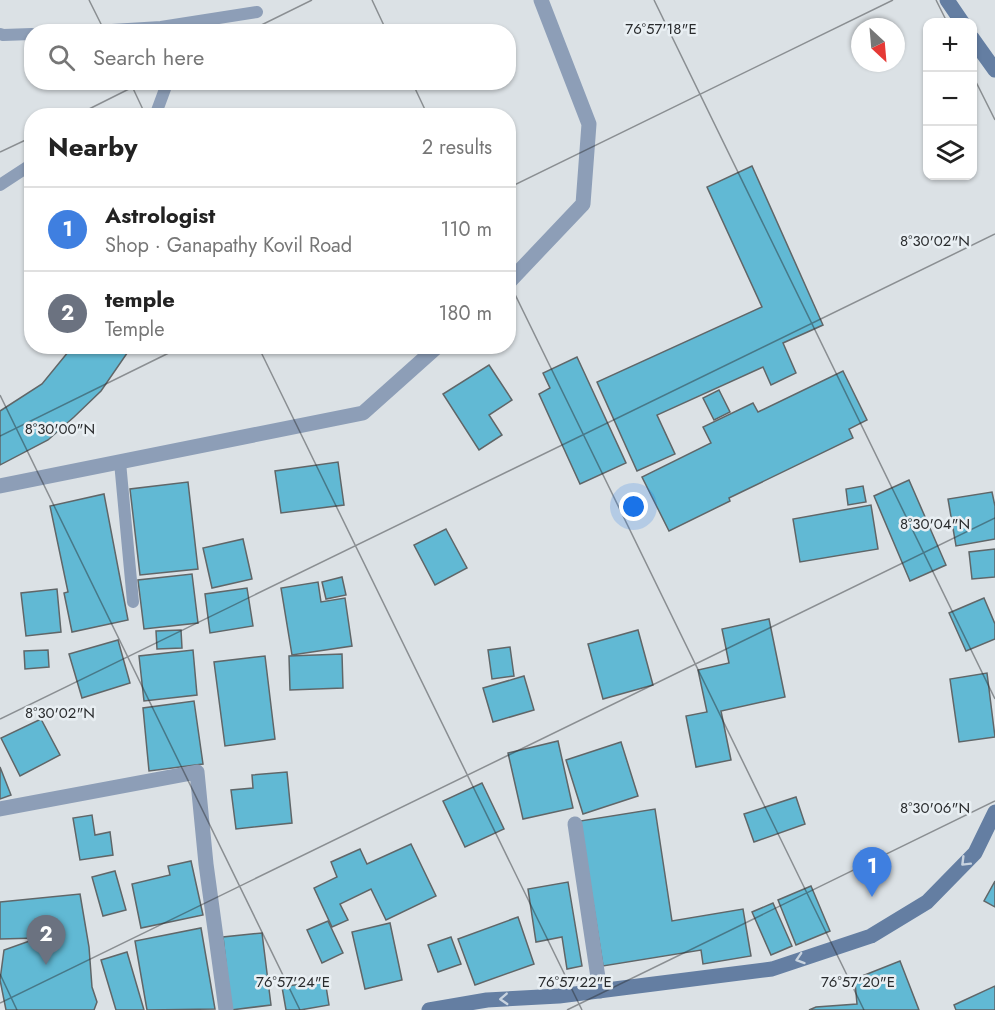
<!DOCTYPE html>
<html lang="en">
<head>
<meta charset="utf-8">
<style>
  body { margin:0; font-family:Jost,sans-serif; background:#f6f6f6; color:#222 }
  .controls { position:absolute; right:18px; top:18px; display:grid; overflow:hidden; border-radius:12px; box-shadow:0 2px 4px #0004 }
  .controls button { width:54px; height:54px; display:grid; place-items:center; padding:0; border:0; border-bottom:2px solid #e0e0e0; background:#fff; color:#222; font:30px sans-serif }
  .compass { position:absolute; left:851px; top:18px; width:54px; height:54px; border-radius:50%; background:#fff; box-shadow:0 2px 4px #0004; rotate:154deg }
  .you { position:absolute; left:634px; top:507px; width:21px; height:21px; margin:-15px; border:4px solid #fff; border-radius:50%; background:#1a73e8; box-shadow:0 0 0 9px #1a73e833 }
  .badge { display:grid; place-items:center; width:39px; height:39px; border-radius:50%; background:#0b8043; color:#fff; font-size:20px; font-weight:700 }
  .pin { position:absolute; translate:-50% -50px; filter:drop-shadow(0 2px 3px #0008) }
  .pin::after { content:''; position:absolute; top:32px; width:21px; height:18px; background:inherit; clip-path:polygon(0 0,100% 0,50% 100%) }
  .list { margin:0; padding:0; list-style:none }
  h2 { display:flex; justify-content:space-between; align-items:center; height:78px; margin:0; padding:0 24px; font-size:26px }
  h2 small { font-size:20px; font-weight:400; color:#767676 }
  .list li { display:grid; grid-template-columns:39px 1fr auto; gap:18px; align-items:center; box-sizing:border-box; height:84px; padding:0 24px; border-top:2px solid #e0e0e0 }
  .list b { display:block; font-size:22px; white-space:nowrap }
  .list p { margin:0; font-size:20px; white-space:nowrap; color:#767676 }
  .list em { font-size:20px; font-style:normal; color:#767676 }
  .icon { flex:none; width:33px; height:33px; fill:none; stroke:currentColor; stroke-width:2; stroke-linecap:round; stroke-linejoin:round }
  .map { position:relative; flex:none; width:995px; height:1010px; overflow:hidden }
  .search { position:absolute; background:#fff; box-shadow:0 2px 4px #0004; left:24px; top:24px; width:492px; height:66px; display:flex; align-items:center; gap:15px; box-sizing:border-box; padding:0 21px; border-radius:24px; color:#767676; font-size:22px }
  .panel { position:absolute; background:#fff; box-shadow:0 2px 4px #0004; left:24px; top:108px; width:492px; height:246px; border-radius:24px }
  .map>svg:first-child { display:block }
</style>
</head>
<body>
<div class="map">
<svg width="995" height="1010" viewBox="0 0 995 1010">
  <rect width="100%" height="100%" fill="#dbe1e5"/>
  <g fill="#61b9d4" stroke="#606668" stroke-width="1.5">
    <polygon points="752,166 823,325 783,343 796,373 771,385 763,367 657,415 675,454 637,471 597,382 762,307 707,187"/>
    <polygon points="73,346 132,346 101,391 74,417 48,440 0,465 0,411 42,384"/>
    <polygon points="577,357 626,463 580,484 539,394 550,388 543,373"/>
    <polygon points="489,365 512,400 489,415 502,435 479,450 443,394"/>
    <polygon points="843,371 867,420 849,429 853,438 729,498 730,501 669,531 642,477 711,443 703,427 753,403 758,412"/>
    <polygon points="719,390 730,412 714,420 703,398"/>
    <polygon points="338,462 344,505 281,513 275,471"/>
    <polygon points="909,480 946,565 910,581 874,496"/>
    <polygon points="188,482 198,569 140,575 130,489"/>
    <polygon points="863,486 866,502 848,505 846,489"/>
    <polygon points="992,492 995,506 995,539 956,546 948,499"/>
    <polygon points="104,494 128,620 72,632 64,593 68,592 50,506"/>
    <polygon points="871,505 878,549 800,562 793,519"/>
    <polygon points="446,529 467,568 435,585 414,545"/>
    <polygon points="243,539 252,579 212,588 203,548"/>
    <polygon points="995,549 995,577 972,579 969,552"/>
    <polygon points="192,574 198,623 144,629 138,580"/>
    <polygon points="342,577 346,595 326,599 322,582"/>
    <polygon points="318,582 321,602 345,598 352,646 292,655 281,588"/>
    <polygon points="247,588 253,626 210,633 205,594"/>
    <polygon points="57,589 61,632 26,636 21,593"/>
    <polygon points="984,598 995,624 995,639 966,651 949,613"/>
    <polygon points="769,619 785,697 721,711 731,760 696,767 686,716 707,712 698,670 729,663 722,629"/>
    <polygon points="181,630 182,648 157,649 156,631"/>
    <polygon points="638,630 653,685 603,699 588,644"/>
    <polygon points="118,640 130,683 82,698 69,654"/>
    <polygon points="510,647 514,676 492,679 488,650"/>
    <polygon points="48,650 49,667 25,669 24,651"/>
    <polygon points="193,650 197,695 144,701 139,656"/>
    <polygon points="342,654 343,688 290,690 289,656"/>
    <polygon points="265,656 275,739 225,746 214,662"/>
    <polygon points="987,673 995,737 959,742 950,679"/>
    <polygon points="524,676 534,710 493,722 483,688"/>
    <polygon points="194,701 203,764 149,771 143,708"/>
    <polygon points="41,719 60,755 20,776 1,738"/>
    <polygon points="558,741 573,808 523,819 508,753"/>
    <polygon points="621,742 638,796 583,814 566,760"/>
    <polygon points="0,767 11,795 0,799"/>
    <polygon points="287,772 292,823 236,829 231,790 253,788 252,775"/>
    <polygon points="482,783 504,829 465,847 443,801"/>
    <polygon points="796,797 805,824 754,842 744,814"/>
    <polygon points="655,809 672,921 743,909 751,956 703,964 701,950 603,966 580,821"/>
    <polygon points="92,815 95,835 110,832 113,855 80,860 73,818"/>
    <polygon points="411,844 436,896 386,920 371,889 340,904 348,920 332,927 314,888 337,877 331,862 360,849 367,864"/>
    <polygon points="191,861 203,915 141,928 132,884 170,875 168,866"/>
    <polygon points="115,871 126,910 103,916 92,877"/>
    <polygon points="995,881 995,907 984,901"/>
    <polygon points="568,882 582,966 567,969 562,937 536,942 528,889"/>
    <polygon points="811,886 830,931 796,945 778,900"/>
    <polygon points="80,894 89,947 92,987 97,1002 94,1010 6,1010 0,980 4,950 38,938 0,939 0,902"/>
    <polygon points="773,903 792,946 771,955 752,912"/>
    <polygon points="518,917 534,964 475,985 458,939"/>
    <polygon points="328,921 343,953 322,963 307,930"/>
    <polygon points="390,923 402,980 365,989 352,932"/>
    <polygon points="201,928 215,1009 147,1010 135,941"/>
    <polygon points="262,933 271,1005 231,1010 223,937"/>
    <polygon points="451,937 461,964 438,972 428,945"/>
    <polygon points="127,952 144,1010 116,1010 101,960"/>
    <polygon points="900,961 919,1010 809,1010 816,1007 857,1004 855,982 847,982"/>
    <polygon points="325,980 329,1005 300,1010 286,1010 282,987"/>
    <polygon points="995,986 995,1010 956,1010 954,1005"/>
  </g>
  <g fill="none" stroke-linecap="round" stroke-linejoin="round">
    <g stroke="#8d9eb7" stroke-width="12">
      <polyline points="79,32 161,27 257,12"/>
      <polyline points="0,34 3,35 32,34"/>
      <polyline points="155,116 165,89 165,82"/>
      <polyline points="0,185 32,164"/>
      <polyline points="120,462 133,602"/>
    </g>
    <g stroke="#8d9eb7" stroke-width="15">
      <polyline points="508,283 583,204 589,124 541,0"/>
      <polyline points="0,486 363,413 438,346"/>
      <polyline points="0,809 197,772 206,864 226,1010"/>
      <polyline points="575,824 600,991"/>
    </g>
    <g stroke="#647ea2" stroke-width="15">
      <polyline points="947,0 962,22"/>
      <polyline points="972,38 995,70"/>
      <polyline points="429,1010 487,1000 559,996 772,969 871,936 927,902 975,853 995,812"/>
    </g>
  </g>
  <defs><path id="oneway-chevron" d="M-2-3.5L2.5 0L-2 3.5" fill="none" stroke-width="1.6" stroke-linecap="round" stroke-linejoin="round" transform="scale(1.5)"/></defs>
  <g stroke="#c8d3df">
    <use href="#oneway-chevron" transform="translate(965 862) rotate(135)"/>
    <use href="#oneway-chevron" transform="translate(800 959) rotate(162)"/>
    <use href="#oneway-chevron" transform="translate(504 999) rotate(177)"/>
  </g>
  <path fill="none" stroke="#292b2d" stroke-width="1.5" stroke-opacity="0.45" d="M89 0 105 32M372 0 387 32M654 0 995 699M936 0 947 22M247 32 312 0M972 74 995 120M130 82 146 116M412 82 428 116M75 116 143 82M0 152 32 137M508 188 893 0M508 280 864 1010M258 346 582 1010M0 395 300 1010M0 436 183 346M0 719 995 234M0 974 17 1010M0 1003 995 518M567 1010 995 801"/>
  <g font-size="15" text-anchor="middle" fill="#292b2d" stroke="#e9eff3" stroke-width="5" stroke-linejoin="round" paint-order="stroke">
    <text x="661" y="34">76°57'18"E</text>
    <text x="935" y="246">8°30'02"N</text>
    <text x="60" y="434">8°30'00"N</text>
    <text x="935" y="529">8°30'04"N</text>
    <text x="60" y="718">8°30'02"N</text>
    <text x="935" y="813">8°30'06"N</text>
    <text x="293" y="987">76°57'24"E</text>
    <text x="575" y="987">76°57'22"E</text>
    <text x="858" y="987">76°57'20"E</text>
  </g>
</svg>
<div class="controls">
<button>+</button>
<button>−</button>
<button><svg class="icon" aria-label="layers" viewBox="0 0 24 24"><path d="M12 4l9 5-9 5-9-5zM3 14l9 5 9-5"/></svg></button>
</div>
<svg class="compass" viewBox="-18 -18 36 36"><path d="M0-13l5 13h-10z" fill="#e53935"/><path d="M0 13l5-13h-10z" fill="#767676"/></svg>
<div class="you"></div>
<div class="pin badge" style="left:872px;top:897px;background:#3f7fe0">1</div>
<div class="pin badge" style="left:46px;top:965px;background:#6b7280">2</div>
<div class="search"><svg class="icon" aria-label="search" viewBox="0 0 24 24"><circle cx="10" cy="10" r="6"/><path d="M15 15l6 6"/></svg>Search here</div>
<section class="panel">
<h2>Nearby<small>2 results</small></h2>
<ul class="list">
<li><span class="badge" style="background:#3f7fe0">1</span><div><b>Astrologist</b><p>Shop · Ganapathy Kovil Road</p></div><em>110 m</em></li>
<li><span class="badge" style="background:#6b7280">2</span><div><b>temple</b><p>Temple</p></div><em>180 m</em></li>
</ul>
</section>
</div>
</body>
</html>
